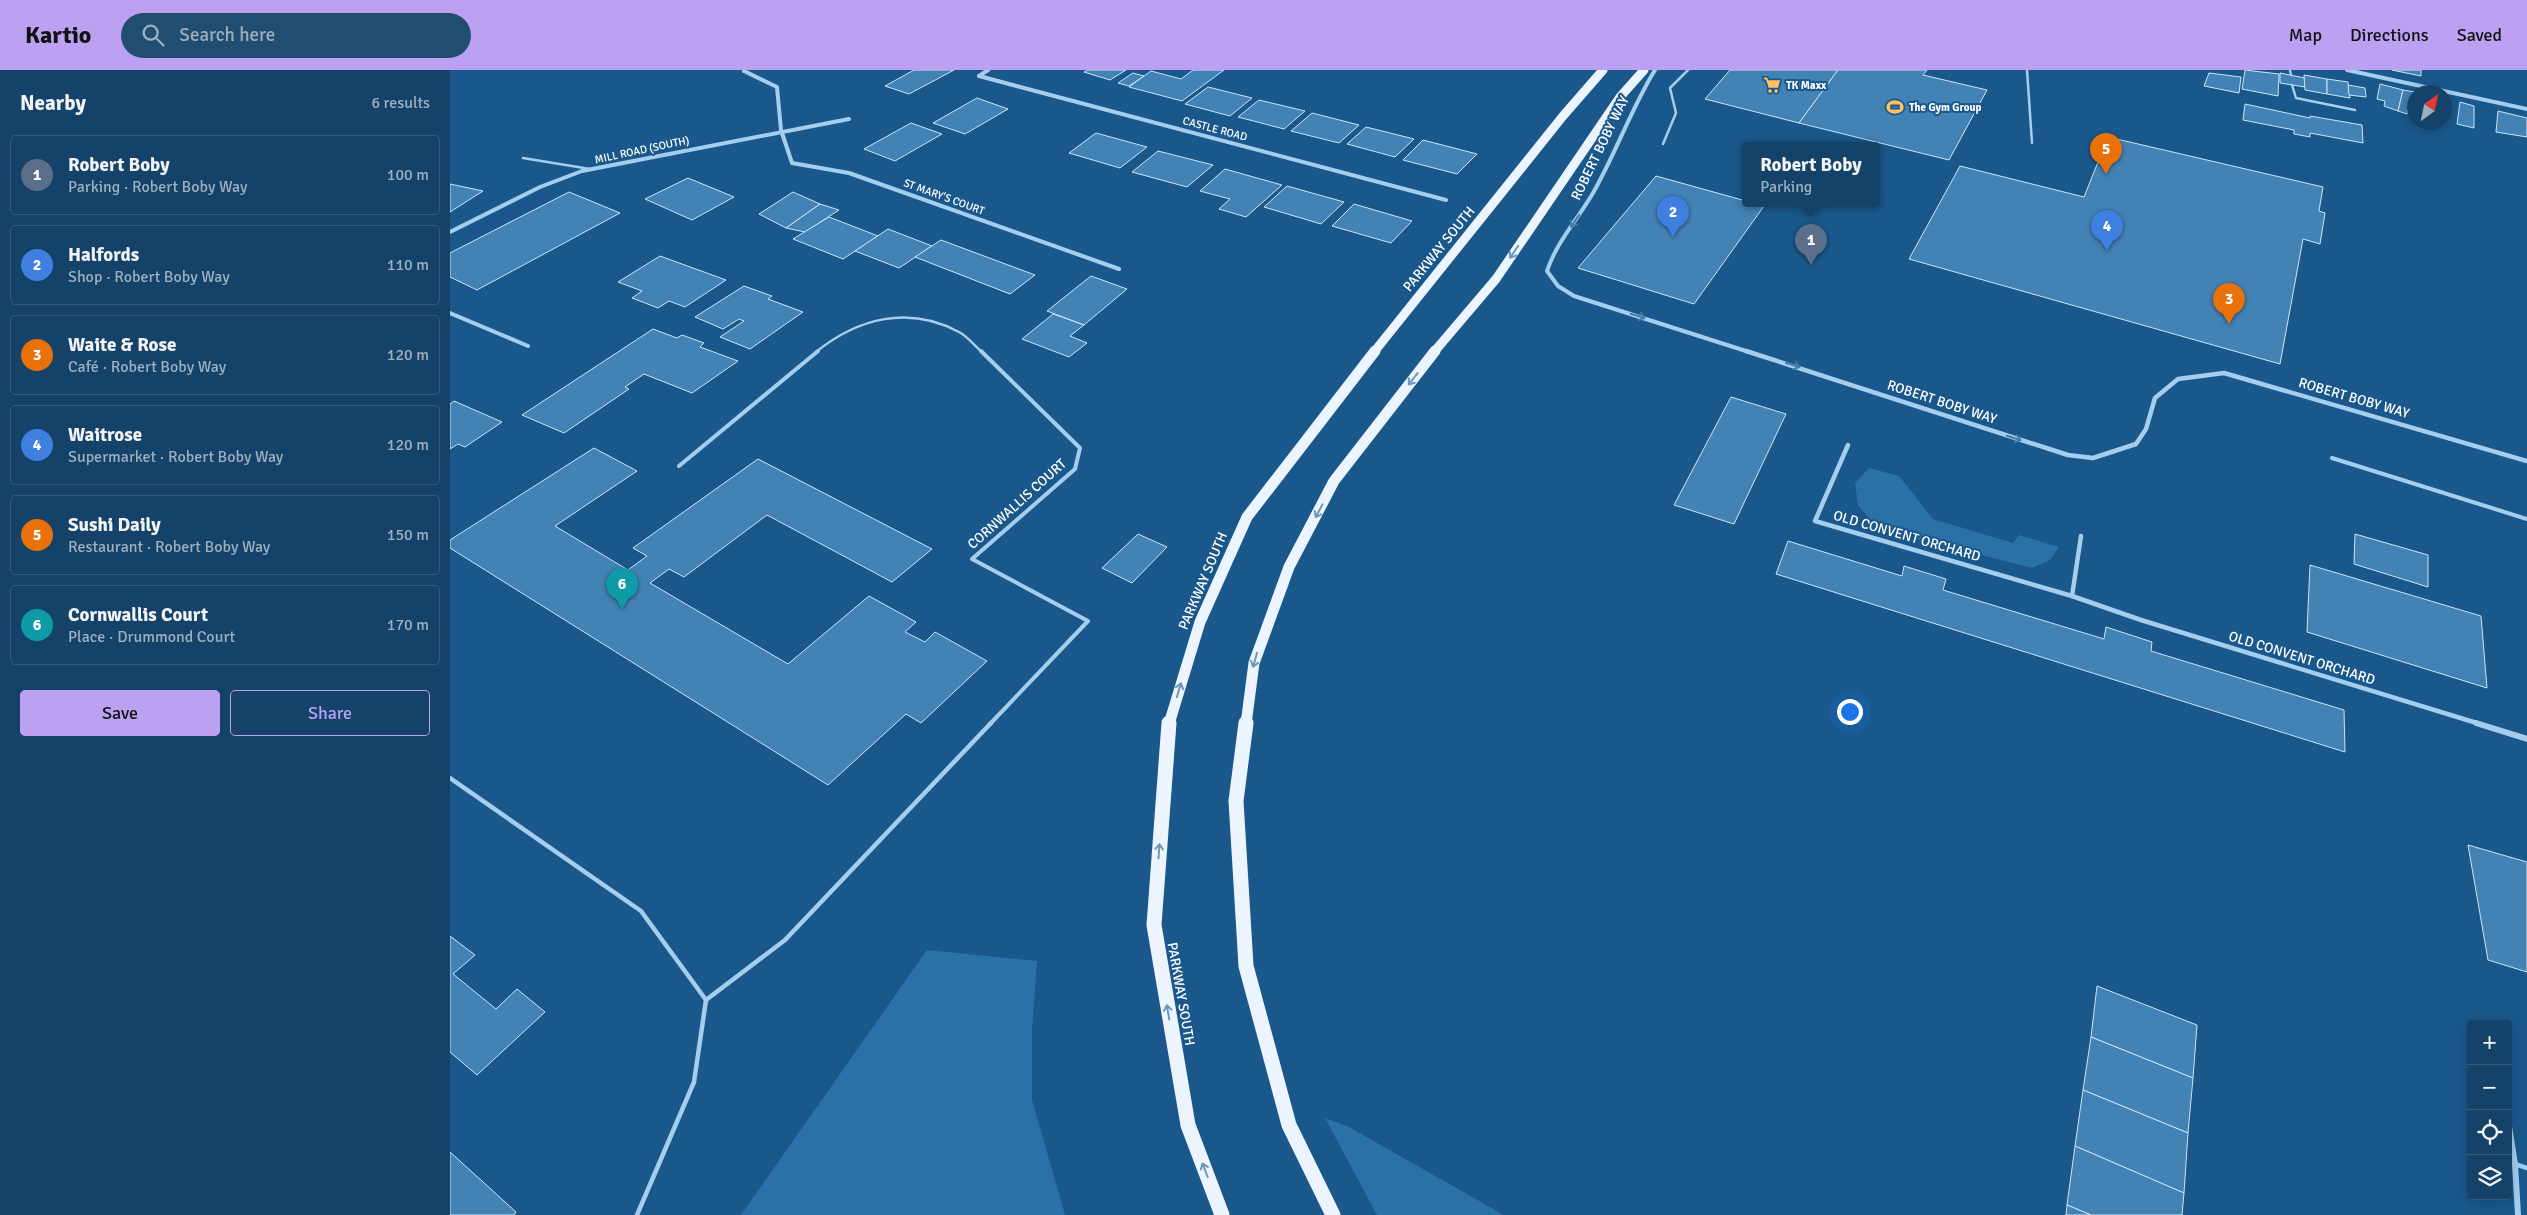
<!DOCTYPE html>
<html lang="en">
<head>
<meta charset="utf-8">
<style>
  body { margin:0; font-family:Signika,sans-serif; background:#214d71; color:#f1f3f6 }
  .controls { position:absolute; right:15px; bottom:15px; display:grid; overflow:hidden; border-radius:5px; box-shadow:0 2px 12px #0003 }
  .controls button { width:45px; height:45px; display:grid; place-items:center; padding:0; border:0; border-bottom:1px solid #335b7d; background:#144269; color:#f1f3f6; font:25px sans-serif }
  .compass { position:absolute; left:1957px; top:15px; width:45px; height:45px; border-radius:50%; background:#144269; box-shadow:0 2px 12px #0003; rotate:33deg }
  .you { position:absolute; left:1399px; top:641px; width:18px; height:18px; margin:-12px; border:4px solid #fff; border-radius:50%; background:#1a73e8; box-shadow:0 0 0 8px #1a73e833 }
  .badge { display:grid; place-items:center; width:32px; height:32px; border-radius:50%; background:#bca0f2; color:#fff; font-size:16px; font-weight:700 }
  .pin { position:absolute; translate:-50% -41px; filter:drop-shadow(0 1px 2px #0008) }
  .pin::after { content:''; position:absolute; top:26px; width:18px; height:15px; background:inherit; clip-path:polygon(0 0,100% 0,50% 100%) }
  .popup { position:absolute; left:1292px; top:72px; width:138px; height:65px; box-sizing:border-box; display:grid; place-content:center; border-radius:5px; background:#144269; filter:drop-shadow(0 1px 4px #0005); font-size:16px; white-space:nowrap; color:#9db0c0 }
  .popup b { font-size:19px; color:#f1f3f6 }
  .popup::after { content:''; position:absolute; left:50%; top:100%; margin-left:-10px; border:10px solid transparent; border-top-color:#144269 }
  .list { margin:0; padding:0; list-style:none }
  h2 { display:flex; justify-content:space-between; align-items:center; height:65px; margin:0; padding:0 20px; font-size:21px }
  h2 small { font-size:16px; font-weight:400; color:#9db0c0 }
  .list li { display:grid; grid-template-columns:32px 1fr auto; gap:15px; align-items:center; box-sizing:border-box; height:80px; margin:0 10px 10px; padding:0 10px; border:1px solid #335b7d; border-radius:5px }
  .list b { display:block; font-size:19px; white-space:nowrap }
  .list p { margin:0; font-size:16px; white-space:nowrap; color:#9db0c0 }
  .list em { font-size:16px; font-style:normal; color:#9db0c0 }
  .actions { display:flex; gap:10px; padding:15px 20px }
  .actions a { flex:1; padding:11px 0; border:1px solid #bca0f2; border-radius:5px; text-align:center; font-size:18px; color:#bca0f2 }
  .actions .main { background:#bca0f2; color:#111 }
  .icon { flex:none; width:28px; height:28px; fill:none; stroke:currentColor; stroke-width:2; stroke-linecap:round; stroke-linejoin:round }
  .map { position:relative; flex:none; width:2077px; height:1145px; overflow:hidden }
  header { display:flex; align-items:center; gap:30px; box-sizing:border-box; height:70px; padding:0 25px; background:#bca0f2; color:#111 }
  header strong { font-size:24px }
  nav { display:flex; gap:28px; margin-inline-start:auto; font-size:18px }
  .search { width:350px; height:45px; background:#214d71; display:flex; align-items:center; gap:12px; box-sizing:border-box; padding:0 18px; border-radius:28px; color:#9db0c0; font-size:19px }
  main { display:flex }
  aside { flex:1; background:#144269 }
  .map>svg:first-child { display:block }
</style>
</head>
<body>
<header>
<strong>Kartio</strong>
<div class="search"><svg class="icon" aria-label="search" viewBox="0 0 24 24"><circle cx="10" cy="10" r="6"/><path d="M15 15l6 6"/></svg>Search here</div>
<nav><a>Map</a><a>Directions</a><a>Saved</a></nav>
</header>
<main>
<aside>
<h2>Nearby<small>6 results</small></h2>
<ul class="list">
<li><span class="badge" style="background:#5c6f8a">1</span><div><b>Robert Boby</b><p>Parking · Robert Boby Way</p></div><em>100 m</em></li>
<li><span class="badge" style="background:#3f7fe0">2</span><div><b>Halfords</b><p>Shop · Robert Boby Way</p></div><em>110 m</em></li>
<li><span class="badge" style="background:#e8710a">3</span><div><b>Waite &amp; Rose</b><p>Café · Robert Boby Way</p></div><em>120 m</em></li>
<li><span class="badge" style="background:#3f7fe0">4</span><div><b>Waitrose</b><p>Supermarket · Robert Boby Way</p></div><em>120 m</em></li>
<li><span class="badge" style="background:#e8710a">5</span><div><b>Sushi Daily</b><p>Restaurant · Robert Boby Way</p></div><em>150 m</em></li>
<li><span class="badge" style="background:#0f9aa8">6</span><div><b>Cornwallis Court</b><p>Place · Drummond Court</p></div><em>170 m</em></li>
</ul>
<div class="actions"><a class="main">Save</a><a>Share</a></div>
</aside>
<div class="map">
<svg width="2077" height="1145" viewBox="0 0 2077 1145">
  <rect width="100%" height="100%" fill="#1a588c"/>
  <g fill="#2a71a8">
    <polygon points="1419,398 1449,406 1483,449 1563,473 1569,465 1609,477 1600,490 1582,498 1461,467 1422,452 1408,435 1405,413"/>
    <polygon points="477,880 587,891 582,959 582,1030 615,1145 291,1145"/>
    <polygon points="875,1048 897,1056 1054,1145 927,1145"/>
  </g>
  <g fill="#4382b5" stroke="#cbe5fa">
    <polygon points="464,0 504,0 459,24 435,16"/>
    <polygon points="638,0 676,0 660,10 634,2"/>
    <polygon points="743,0 774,0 732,31 679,17 701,1 731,9"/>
    <polygon points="1280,0 1388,0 1349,53 1255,29"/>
    <polygon points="1388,0 1477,0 1473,5 1537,20 1499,90 1349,53"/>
    <polygon points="1795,0 1829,4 1828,26 1792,19"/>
    <polygon points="1942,0 1971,0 1971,6"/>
    <polygon points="683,3 694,6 679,16 668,13"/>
    <polygon points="1759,3 1791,7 1789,23 1754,16"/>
    <polygon points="1830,3 1855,8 1855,17 1830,13"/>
    <polygon points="1854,5 1877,9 1877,24 1855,20"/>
    <polygon points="1877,9 1898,12 1900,28 1877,24"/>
    <polygon points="1930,14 1953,20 1948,41 1934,36 1935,31 1927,29"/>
    <polygon points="1898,15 1915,18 1916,27 1899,25"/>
    <polygon points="758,17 802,28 780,46 735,34"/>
    <polygon points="1953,20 1965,22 1964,37 1958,36 1957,44 1948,41"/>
    <polygon points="527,28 558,39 515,64 483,53"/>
    <polygon points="809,30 855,41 834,59 788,47"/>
    <polygon points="2010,32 2024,36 2024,58 2007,54"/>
    <polygon points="1795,34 1860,48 1860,46 1912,55 1913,73 1860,63 1860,67 1844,64 1844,60 1793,50"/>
    <polygon points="2048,41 2077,48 2077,67 2046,62"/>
    <polygon points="862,43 909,55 889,73 841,61"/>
    <polygon points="1973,52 1988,52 1987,58"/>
    <polygon points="461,53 492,64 445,91 414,79"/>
    <polygon points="916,57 964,69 945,87 897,74"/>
    <polygon points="646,63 697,77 670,98 619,83"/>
    <polygon points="1658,67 1873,117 1869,141 1875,143 1870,174 1853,169 1830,294 1459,189 1510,96 1634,127"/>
    <polygon points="973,70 1027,84 1007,104 953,90"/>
    <polygon points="708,81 763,95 737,117 682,102"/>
    <polygon points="775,99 832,115 796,147 769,139 780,129 750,121"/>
    <polygon points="1206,106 1296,131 1296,134 1314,136 1244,234 1128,198"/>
    <polygon points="238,108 284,127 242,150 195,129"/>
    <polygon points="0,114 33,121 0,142"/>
    <polygon points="837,116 894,132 871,154 814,137"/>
    <polygon points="119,122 170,143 27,220 0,207 0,183"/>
    <polygon points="343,122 370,134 336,158 309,144"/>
    <polygon points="370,134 389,140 355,162 336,158"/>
    <polygon points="904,134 962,151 941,173 882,156"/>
    <polygon points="379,147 428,166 393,189 343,169"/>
    <polygon points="438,159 482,176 449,198 405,181"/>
    <polygon points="491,170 585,205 560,224 465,187"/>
    <polygon points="210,186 276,210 235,237 219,231 208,238 182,228 192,221 168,212"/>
    <polygon points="641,206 677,219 634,255 597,241"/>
    <polygon points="294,216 322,226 318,229 353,242 300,279 270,267 294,251 289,249 273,259 245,247"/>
    <polygon points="603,244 634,255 620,266 637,273 619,287 572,269"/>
    <polygon points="203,259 227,268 232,265 254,273 250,277 288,291 242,323 194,304 175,317 179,319 114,363 72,345"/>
    <polygon points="1281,327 1336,344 1284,454 1224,435"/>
    <polygon points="4,331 52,352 15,377 8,374 0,379 0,334"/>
    <polygon points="144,378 187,401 105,456 178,500 197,486 183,478 308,389 482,479 442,512 317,445 234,507 219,499 200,513 338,594 419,526 466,552 455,562 475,572 485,562 537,591 471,653 456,644 378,715 0,478 0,470"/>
    <polygon points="688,464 717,477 682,513 652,498"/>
    <polygon points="1905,464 1978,485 1978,517 1904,494"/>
    <polygon points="1338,471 1452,506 1454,496 1496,509 1493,520 1654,569 1656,557 1702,572 1701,581 1894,640 1895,682 1326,504"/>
    <polygon points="1860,495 2031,546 2037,618 1857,562"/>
    <polygon points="2018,775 2077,792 2077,902 2038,890"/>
    <polygon points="0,866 25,885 3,904 46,939 67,919 95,942 27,1005 0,982"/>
    <polygon points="1647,916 1747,955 1743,1008 1641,967"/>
    <polygon points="1641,967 1743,1008 1738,1063 1633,1020"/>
    <polygon points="1633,1020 1738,1063 1734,1123 1625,1076"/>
    <polygon points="1625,1076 1734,1123 1732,1145 1641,1145 1617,1135"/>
    <polygon points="0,1082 66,1142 64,1145 0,1145"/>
    <polygon points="1617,1135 1641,1145 1616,1145"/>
  </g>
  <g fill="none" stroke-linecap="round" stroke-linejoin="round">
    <g stroke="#a5ceee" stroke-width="2.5">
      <polyline points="1577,0 1582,73"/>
      <polyline points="1840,0 1841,5"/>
      <polyline points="1842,15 1846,28 1905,40"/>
      <polyline points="1213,74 1226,43 1220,18 1238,0"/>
      <polyline points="73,88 140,99"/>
      <path d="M366 282C408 248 459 235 509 262 517 266 525 276 532 282"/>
    </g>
    <g stroke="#a5ceee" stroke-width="4">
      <polyline points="531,281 630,378 625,399 522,489 638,551 540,654"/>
      <polyline points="1882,388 2077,449"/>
      <polyline points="229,396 368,281"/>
    </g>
    <g stroke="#a5ceee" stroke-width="4.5">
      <polyline points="0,708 191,841 256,930 244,1012 187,1145"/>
      <polyline points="256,930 335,870 541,653"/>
      <polyline points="2065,1094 2077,1098"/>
    </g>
    <g stroke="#a5ceee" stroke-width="4">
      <path d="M1205 0C1181 39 1166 83 1143 123 1128 149 1107 171 1097 201L1108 216 1124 226 1299 282"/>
      <polyline points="1897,0 2077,39"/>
      <polyline points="294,1 327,17 331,60 342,93 399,103 669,199"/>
      <polyline points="529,6 996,130"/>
      <polyline points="529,6 538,0"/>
      <polyline points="0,162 90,117 132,101 399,49"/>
      <polyline points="0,243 78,276"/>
    </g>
    <g stroke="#a5ceee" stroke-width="4.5">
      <polyline points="1296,281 1618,385 1643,388 1686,374 1696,359 1705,328 1728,309 1774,303 2077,391"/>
      <polyline points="1398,375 1365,451 1622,526 1691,550 2030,654"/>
      <polyline points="1622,526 1631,466"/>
    </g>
    <g stroke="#a5ceee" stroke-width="6">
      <polyline points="2026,653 2077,669"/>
      <polyline points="2058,1050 2065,1094 2068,1145"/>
    </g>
    <g stroke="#ecf5ff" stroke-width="9">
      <polyline points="924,282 1113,46 1153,0"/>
      <polyline points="984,282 1046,209 1170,27 1194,0"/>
    </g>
    <g stroke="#ecf5ff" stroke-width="11">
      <polyline points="719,654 750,552 797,447 925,281"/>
      <polyline points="796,654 804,593 839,497 884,411 985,281"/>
    </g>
    <g stroke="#ecf5ff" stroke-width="15">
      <polyline points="719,653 704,855 738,1055 772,1145"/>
      <polyline points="796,653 786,731 796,896 839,1055 883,1145"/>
    </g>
  </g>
  <defs><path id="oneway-shaft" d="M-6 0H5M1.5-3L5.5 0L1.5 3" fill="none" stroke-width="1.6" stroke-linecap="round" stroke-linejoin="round" transform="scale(1.25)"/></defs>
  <g stroke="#447ba9">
    <use href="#oneway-shaft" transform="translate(1125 151) rotate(124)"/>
    <use href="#oneway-shaft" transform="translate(1188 246) rotate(17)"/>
    <use href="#oneway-shaft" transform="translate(1343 295) rotate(18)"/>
    <use href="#oneway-shaft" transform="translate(1564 368) rotate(18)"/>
  </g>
  <g stroke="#6e97ba">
    <use href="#oneway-shaft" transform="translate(1064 182) rotate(124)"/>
    <use href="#oneway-shaft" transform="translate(963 309) rotate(128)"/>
    <use href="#oneway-shaft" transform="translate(869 441) rotate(118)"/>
    <use href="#oneway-shaft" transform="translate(805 590) rotate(106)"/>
    <use href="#oneway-shaft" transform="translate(729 620) rotate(-73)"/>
    <use href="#oneway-shaft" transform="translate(709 781) rotate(-86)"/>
    <use href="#oneway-shaft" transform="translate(718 942) rotate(-100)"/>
    <use href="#oneway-shaft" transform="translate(755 1100) rotate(-111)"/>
  </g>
  <defs>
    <g id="supermarket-bare" transform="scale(1.35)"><path d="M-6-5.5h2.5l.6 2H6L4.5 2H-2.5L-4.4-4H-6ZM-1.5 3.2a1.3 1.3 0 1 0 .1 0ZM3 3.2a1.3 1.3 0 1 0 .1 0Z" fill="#ffc162" stroke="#1a588c" stroke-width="2.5" paint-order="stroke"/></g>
    <g id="stadium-bare" transform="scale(1.35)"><path d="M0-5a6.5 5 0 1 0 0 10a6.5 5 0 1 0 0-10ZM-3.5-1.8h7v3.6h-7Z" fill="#ffc162" stroke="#1a588c" stroke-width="2.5" paint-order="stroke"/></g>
  </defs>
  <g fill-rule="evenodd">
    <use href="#supermarket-bare" x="1322" y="15"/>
    <use href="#stadium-bare" x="1445" y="37"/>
  </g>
  <g text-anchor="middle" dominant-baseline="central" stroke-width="4" stroke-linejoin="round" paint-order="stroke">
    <g font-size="11" font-weight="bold" fill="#fff" stroke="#1a588c" text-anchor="start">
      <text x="1336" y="15">TK Maxx</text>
      <text x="1459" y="37">The Gym Group</text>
    </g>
    <g font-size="11" fill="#fff" stroke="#1a588c">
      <text transform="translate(765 59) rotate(15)">CASTLE ROAD</text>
      <text transform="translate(192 80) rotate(-12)">MILL ROAD (SOUTH)</text>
      <text transform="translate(494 127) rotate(20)">ST MARY'S COURT</text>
    </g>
    <g font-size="14" fill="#fff" stroke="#1a588c">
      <text transform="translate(1150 78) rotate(-64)">ROBERT BOBY WAY</text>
      <text transform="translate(989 179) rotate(-51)">PARKWAY SOUTH</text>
      <text transform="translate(1904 328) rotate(16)">ROBERT BOBY WAY</text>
      <text transform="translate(1492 332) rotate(18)">ROBERT BOBY WAY</text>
      <text transform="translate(567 434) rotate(-42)">CORNWALLIS COURT</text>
      <text transform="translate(1457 466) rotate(16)">OLD CONVENT ORCHARD</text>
      <text transform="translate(753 511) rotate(-67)">PARKWAY SOUTH</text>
      <text transform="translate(1852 588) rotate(17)">OLD CONVENT ORCHARD</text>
      <text transform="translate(731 924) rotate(80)">PARKWAY SOUTH</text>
    </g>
  </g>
</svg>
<div class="controls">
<button>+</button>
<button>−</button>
<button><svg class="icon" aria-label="locate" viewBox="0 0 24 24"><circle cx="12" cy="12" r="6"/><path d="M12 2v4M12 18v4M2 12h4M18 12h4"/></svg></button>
<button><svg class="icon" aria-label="layers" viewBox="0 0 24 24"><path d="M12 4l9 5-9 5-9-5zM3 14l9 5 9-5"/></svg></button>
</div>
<svg class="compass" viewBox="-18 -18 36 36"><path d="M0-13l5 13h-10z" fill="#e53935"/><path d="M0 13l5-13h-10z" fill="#9db0c0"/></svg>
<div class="you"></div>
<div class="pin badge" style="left:1361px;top:195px;background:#5c6f8a">1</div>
<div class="popup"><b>Robert Boby</b>Parking</div>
<div class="pin badge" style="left:1223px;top:167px;background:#3f7fe0">2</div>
<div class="pin badge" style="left:1779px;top:254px;background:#e8710a">3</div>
<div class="pin badge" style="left:1657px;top:181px;background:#3f7fe0">4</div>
<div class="pin badge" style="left:1656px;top:104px;background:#e8710a">5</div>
<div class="pin badge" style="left:172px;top:539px;background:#0f9aa8">6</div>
</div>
</main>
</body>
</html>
